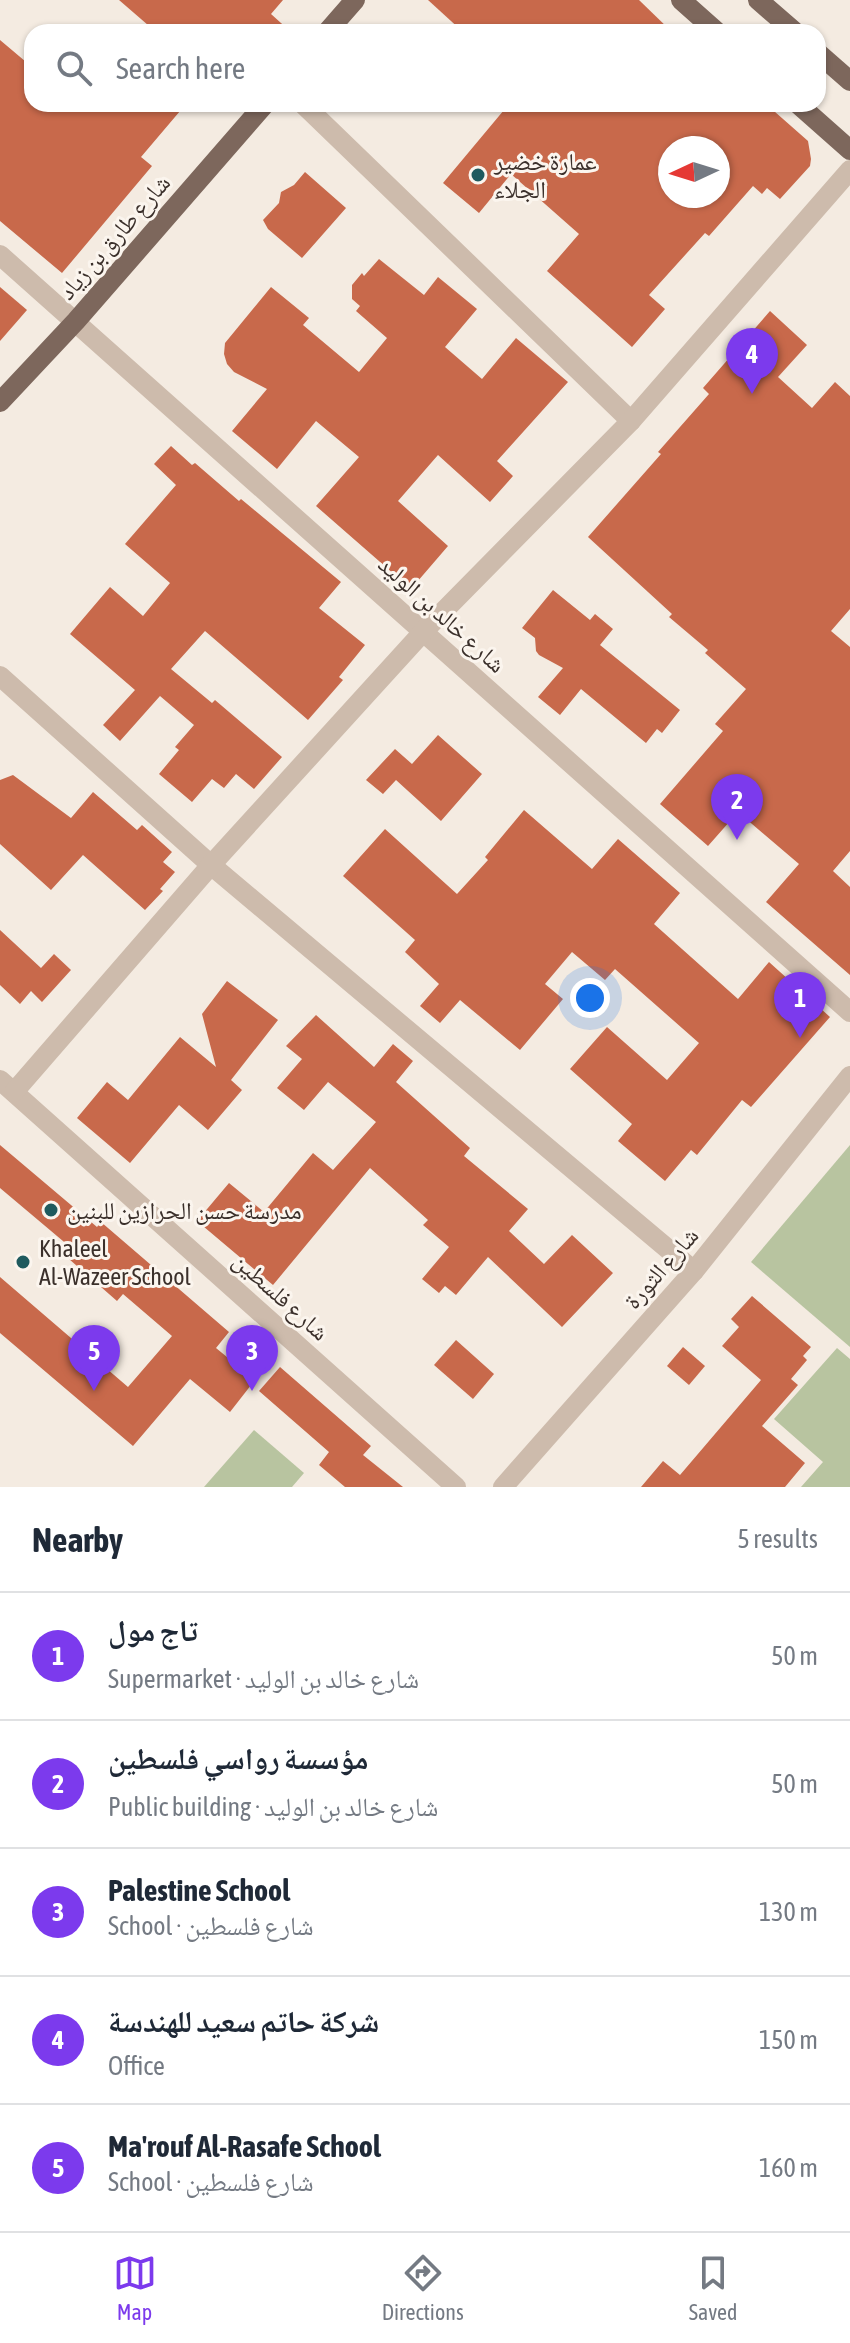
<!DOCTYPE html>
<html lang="en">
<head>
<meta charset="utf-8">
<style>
  body { margin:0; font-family:"Asap Condensed","Noto Naskh Arabic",sans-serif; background:#f2f2f3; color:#1f2937 }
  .compass { position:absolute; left:658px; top:136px; width:72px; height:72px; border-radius:50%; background:#fff; box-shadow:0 2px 6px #0004; rotate:266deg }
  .you { position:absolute; left:590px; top:998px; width:28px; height:28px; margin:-20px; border:6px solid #fff; border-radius:50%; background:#1a73e8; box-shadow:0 0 0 12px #1a73e833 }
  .badge { display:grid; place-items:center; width:52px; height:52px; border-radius:50%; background:#7c3aed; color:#fff; font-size:26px; font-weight:700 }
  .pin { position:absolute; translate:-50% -66px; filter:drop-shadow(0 2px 4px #0008) }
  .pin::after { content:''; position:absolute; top:42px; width:28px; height:24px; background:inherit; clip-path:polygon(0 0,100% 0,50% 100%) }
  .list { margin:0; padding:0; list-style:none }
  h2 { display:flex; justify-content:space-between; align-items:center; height:104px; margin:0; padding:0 32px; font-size:34px }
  h2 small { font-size:26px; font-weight:400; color:#747a83 }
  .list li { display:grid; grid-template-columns:52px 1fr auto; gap:24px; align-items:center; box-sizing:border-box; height:128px; padding:0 32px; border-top:2px solid #e0e1e3 }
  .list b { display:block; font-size:30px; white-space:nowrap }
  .list p { margin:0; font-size:26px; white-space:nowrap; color:#747a83 }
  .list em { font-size:26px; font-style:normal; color:#747a83 }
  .icon { flex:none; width:44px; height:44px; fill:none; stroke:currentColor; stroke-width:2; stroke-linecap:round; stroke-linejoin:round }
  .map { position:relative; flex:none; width:850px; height:1487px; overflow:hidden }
  .search { position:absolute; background:#fff; box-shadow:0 2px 6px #0004; left:24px; right:24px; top:24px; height:88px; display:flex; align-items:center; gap:20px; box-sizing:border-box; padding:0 28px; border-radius:24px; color:#747a83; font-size:30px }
  .sheet { height:744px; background:#fff }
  nav { display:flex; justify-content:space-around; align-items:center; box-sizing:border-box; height:112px; border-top:2px solid #e0e1e3; background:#fff; font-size:22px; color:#747a83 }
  nav a { display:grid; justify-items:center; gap:4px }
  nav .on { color:#7c3aed }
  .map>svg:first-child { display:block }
</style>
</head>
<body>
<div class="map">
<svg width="850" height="1487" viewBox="0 0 850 1487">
  <rect width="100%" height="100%" fill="#f4ebe1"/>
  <g fill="#b8c4a0">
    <polygon points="850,1145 850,1347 751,1262"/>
    <polygon points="837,1348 850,1359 850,1487 801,1487 823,1462 774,1419"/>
    <polygon points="254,1430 304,1473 292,1487 204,1487"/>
  </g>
  <g fill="#c8694b" fill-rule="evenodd">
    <polygon points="119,0 283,0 271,14 291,32 156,32"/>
    <polygon points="428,0 639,0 672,32 463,32"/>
    <polygon points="0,40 32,67 32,104 186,104 141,157 152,166 62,273 0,221"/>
    <path d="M509 104H766L808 141 811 159 810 166 780 199 767 188 762 194 753 186 709 236 705 233 649 295 665 309 632 347 547 271 579 234 511 174 479 213 443 183ZM670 148H718V196H670Z"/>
    <polygon points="305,172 346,208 302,258 268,229 263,220 279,203 281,192 294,185"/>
    <polygon points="379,259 424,295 438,277 477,309 445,347 482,379 516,338 568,382 497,461 513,476 490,502 438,455 398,501 448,546 411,589 316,506 359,457 316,421 277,469 232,431 267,389 234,372 227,364 224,354 225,343 271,287 309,318 303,325 359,372 387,338 356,311 360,306 352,299 352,285 362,273 364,276"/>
    <polygon points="0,287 27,310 0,341"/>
    <polygon points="770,311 807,345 778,377 812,408 835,382 850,396 850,609 831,631 850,647 850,851 833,871 850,887 850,975 766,902 799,864 738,812 708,846 660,804 723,731 715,724 746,689 705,653 708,650 669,617 672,614 588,537 661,454 658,452 709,394 703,388"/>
    <polygon points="171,446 192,465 195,463 239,501 241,499 341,582 319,608 365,645 339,677 343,680 308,720 205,631 171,669 212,703 215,700 282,757 254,789 236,774 224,788 212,779 192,802 159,774 179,750 175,747 194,725 160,696 120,741 103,725 135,690 70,634 110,587 143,616 170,583 125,544 176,485 154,464"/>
    <polygon points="553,590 590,620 595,614 613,629 600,645 680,710 662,733 657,729 646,743 581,689 560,715 538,697 563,668 539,655 536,651 535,638 522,628"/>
    <polygon points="438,735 482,774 441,821 396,780 383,794 366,780 395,749 412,764"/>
    <polygon points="13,775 71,818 93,792 137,830 142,825 172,852 163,862 175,872 160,889 163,891 145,910 83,855 51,890 0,844 0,780"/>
    <polygon points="524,810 592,869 618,839 680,893 654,924 738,999 769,962 830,1017 751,1107 742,1100 697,1155 691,1150 665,1181 618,1141 632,1124 570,1069 607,1027 667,1080 699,1043 615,969 605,980 572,952 545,984 563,999 520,1050 460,1000 440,1023 420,1006 439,984 405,952 415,940 343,876 385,829 457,894 488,860 485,857"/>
    <polygon points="0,930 41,968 54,954 71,970 42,1002 31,991 20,1004 0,985"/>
    <polygon points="227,981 278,1020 231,1080 242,1090 208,1130 179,1105 130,1163 77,1118 107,1082 128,1100 180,1037 216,1067 202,1014"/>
    <polygon points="316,1015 374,1067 393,1044 413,1061 396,1082 470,1148 464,1156 528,1209 509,1231 544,1264 572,1235 613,1273 562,1327 488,1257 456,1295 445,1286 439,1293 422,1279 449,1247 423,1225 428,1220 370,1168 273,1285 197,1221 229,1183 264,1212 313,1153 333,1170 376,1122 328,1082 304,1110 277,1088 302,1059 286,1046"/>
    <polygon points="0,1145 97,1227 101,1222 229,1332 216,1348 255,1380 230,1412 190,1379 133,1446 0,1333 0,1277 128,1387 172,1336 123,1294 117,1301 69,1259 76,1252 0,1188"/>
    <polygon points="752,1296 811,1347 803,1356 807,1360 791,1379 798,1385 762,1426 805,1463 785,1487 641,1487 663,1461 680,1475 761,1380 722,1346 739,1327 731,1319"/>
    <polygon points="456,1340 494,1374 473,1399 434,1365"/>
    <polygon points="683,1347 705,1366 689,1385 667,1366"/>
    <polygon points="280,1367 371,1446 363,1455 403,1487 345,1487 319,1465 329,1452 259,1391"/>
  </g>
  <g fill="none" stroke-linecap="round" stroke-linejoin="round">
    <g stroke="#cdbbac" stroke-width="20">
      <polyline points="303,104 631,421"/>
      <polyline points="0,255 850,1012"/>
      <polyline points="0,676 211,865 694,1271"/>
      <polyline points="0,1080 456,1487"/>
      <polyline points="14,1092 211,865 423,632 631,421 850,170"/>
      <polyline points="503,1487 694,1271 850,1076"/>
    </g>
    <g stroke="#7d675c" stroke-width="20">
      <polyline points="681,0 717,32"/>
      <polyline points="758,0 795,32"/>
      <polyline points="327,32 355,0"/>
      <polyline points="818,53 850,81"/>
      <polyline points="798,104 850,150"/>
      <polyline points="0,402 76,321 265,104"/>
    </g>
  </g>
  <g fill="#1f5a5e" stroke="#fbf5ee" stroke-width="3">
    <circle cx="478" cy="175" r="8"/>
    <circle cx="51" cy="1210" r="8"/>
    <circle cx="23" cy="1262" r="8"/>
  </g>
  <g text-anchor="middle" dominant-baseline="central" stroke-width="6" stroke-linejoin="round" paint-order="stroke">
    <g font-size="24" fill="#3b302b" stroke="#fbf5ee" text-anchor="start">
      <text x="494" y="161">عمارة خضير<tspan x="494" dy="28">الجلاء</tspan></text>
      <text x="67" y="1210">مدرسة حسن الحرازين للبنين</text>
      <text x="39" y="1248">Khaleel<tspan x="39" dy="28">Al-Wazeer School</tspan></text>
    </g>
    <g font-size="24" fill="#3b302b" stroke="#fbf5ee">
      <text transform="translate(114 237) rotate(-49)">شارع طارق بن زياد</text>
      <text transform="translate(442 614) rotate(42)">شارع خالد بن الوليد</text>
      <text transform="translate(661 1268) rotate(-49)">شارع الثورة</text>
      <text transform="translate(281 1296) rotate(42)">شارع فلسطين</text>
    </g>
  </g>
</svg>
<svg class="compass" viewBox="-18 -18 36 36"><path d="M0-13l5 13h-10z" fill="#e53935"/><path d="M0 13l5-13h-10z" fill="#747a83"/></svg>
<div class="you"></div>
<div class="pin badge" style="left:800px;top:1038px">1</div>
<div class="pin badge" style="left:737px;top:840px">2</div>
<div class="pin badge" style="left:252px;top:1391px">3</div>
<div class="pin badge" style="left:752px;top:394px">4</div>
<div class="pin badge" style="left:94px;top:1391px">5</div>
<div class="search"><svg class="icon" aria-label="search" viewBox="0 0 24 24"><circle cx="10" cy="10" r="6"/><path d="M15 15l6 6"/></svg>Search here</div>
</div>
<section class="sheet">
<h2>Nearby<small>5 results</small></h2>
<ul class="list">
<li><span class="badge">1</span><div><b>تاج مول</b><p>Supermarket · شارع خالد بن الوليد</p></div><em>50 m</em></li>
<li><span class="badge">2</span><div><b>مؤسسة رواسي فلسطين</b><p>Public building · شارع خالد بن الوليد</p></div><em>50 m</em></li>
<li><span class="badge">3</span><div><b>Palestine School</b><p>School · شارع فلسطين</p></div><em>130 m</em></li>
<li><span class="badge">4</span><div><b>شركة حاتم سعيد للهندسة</b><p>Office</p></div><em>150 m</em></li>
<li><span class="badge">5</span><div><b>Ma'rouf Al-Rasafe School</b><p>School · شارع فلسطين</p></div><em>160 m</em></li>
</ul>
</section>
<nav>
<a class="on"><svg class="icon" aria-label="map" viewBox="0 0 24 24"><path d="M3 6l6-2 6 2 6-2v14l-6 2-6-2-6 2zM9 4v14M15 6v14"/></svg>Map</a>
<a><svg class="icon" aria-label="directions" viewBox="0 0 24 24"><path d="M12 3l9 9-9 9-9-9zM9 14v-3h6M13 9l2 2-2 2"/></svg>Directions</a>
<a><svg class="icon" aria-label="saved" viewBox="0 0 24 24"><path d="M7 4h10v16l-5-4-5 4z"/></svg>Saved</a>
</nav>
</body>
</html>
